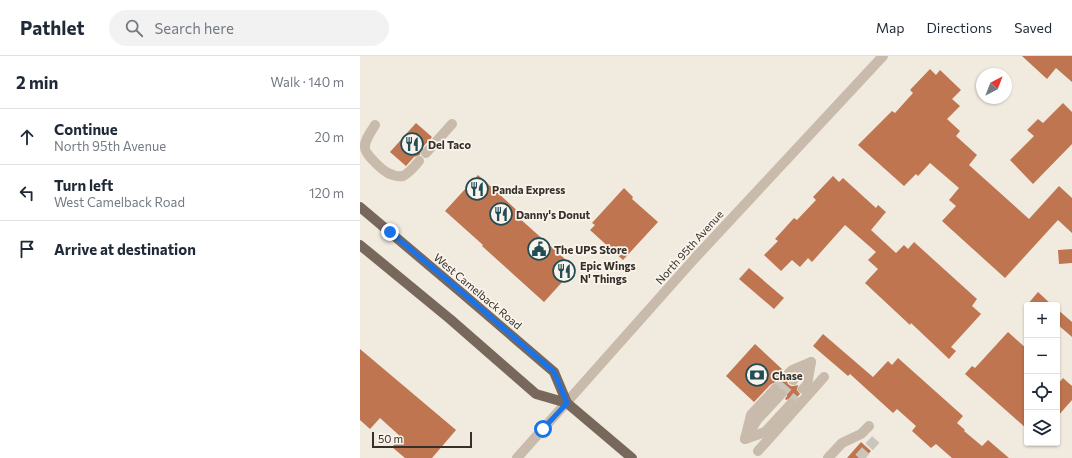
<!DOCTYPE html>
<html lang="en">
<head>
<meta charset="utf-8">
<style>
  body { margin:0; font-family:Commissioner,sans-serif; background:#f2f2f3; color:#1f2937 }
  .controls { position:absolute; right:12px; bottom:12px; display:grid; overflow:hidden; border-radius:4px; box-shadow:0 1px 3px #0004 }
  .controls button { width:36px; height:36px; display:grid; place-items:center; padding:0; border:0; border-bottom:1px solid #e0e1e3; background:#fff; color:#1f2937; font:20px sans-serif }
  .compass { position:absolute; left:616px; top:12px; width:36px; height:36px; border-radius:50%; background:#fff; box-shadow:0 1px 3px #0004; rotate:42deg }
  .scale { position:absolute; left:12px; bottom:10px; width:100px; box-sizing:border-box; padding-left:4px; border:2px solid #372f2a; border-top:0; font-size:11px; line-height:14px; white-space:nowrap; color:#372f2a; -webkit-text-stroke:3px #f9f4eb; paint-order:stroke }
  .stop { position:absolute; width:12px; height:12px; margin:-9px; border:3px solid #1a73e8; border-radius:50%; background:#fff }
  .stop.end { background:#1a73e8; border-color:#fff; box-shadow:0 1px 4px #0008 }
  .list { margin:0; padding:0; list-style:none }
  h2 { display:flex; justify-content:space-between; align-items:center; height:52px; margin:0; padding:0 16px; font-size:17px }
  h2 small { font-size:13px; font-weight:400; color:#747a83 }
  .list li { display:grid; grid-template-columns:26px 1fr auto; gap:12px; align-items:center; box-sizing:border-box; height:56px; padding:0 16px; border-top:1px solid #e0e1e3 }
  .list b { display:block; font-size:15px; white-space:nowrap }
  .list p { margin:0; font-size:13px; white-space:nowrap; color:#747a83 }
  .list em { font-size:13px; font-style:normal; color:#747a83 }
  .icon { flex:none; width:22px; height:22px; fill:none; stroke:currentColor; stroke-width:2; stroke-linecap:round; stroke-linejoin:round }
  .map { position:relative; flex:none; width:712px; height:402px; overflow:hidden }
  header { display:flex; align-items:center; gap:24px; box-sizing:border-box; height:56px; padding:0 20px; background:#fff; border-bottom:1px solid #e0e1e3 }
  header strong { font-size:19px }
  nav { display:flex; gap:22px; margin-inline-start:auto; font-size:14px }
  .search { width:280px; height:36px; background:#f2f2f3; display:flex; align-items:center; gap:10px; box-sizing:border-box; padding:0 14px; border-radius:22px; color:#747a83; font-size:15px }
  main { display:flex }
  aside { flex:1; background:#fff }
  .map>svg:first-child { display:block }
</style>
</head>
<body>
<header>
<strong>Pathlet</strong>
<div class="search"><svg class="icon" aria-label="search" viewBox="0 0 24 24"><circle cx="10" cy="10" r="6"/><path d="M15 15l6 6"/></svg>Search here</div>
<nav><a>Map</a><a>Directions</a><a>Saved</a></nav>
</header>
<main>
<aside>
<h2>2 min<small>Walk · 140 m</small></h2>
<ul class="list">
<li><svg class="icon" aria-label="ahead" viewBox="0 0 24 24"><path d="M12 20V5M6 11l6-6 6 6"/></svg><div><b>Continue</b><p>North 95th Avenue</p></div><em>20 m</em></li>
<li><svg class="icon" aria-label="left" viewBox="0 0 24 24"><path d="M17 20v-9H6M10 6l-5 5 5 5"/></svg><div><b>Turn left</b><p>West Camelback Road</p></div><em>120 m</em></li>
<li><svg class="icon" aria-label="arrive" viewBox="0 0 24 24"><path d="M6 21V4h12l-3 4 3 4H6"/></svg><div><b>Arrive at destination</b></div></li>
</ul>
</aside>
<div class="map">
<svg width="712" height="402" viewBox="0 0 712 402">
  <rect width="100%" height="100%" fill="#f1eadf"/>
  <g fill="#be7550">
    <polygon points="662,0 712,0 712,26 696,12 687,23"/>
    <polygon points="570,13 576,19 580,14 601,34 592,43 600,50 587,63 600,75 596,80 617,99 609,109 669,163 699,130 712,142 712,177 698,164 645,222 582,165 596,150 589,144 599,132 570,107 558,120 556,118 544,130 498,89 532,55 535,57 553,37 550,34"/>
    <polygon points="703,47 712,56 712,88 673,128 650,104 674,80 667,74 678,63 683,67"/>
    <polygon points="56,67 72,81 61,93 60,99 54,101 46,110 30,96"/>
    <polygon points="118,119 161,158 158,161 215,212 184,246 122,190 123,189 85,155"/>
    <polygon points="473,120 479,126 483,122 516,152 518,149 526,156 511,174 536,197 544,189 548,193 554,186 617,243 612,250 621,258 591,291 596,295 589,303 551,267 550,269 505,227 518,213 508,204 516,196 485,169 452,206 448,202 440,211 432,204 421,215 404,199 418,185 415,183 434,162 437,164 456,144 453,141"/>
    <polygon points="264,132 273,141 272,143 298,166 263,204 230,174 235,169 232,167"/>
    <polygon points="712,193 712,207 699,208 698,194"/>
    <polygon points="389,212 424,242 414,253 379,223"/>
    <polygon points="678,236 692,249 667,249"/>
    <polygon points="697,253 712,266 712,281 697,268"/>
    <polygon points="648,276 667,293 667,373 605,318 612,310 615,312"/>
    <polygon points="463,278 513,321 528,305 532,309 538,302 603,360 597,367 605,374 604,375 622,390 628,384 649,402 592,402 576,388 571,392 552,375 556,370 537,353 533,357 490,318 488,320 453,290"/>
    <polygon points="395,288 423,314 421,318 421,321 423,324 427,325 428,328 431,330 434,330 438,329 437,334 440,338 435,343 432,342 426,344 425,343 427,340 427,336 426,334 421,332 419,328 413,327 410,329 394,346 366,320"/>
    <polygon points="0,293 96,374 72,402 45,402 32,391 41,381 20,362 10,373 0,364"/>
    <polygon points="703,322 712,330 712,344 697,361 697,329"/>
    <polygon points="501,386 511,395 504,402 487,402"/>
  </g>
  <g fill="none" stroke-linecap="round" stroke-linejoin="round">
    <g stroke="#ccc5bb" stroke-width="10" stroke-dasharray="10 5" stroke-linecap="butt">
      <polyline points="415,333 427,319"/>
      <polyline points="421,338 433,324"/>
      <polyline points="431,348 443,333"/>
      <polyline points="499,402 519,380"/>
    </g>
    <g stroke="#c9bbab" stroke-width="10">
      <path d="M15 69C11 76 4 84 5 92 5 98 22 114 28 117 32 119 38 121 43 120 49 117 55 110 59 105"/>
      <polyline points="66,97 92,68"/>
      <polyline points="427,319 432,314 451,306"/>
      <polyline points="433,324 447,310"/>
      <polyline points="443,333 447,329 451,306"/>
      <polyline points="390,375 397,364 421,338"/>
      <polyline points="385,383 391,359 415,333"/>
      <polyline points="385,383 405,376 431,348"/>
      <polyline points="398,395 464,321"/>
      <polyline points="157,402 335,202 523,0"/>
      <polyline points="468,402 482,387 501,378 509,370"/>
    </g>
    <g stroke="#78685c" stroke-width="10">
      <polyline points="0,151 103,238 194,316 207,347"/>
      <polyline points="0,189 90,263 176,338 207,347 272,402"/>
    </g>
  </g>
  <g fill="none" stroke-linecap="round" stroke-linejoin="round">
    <polyline stroke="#1a73e8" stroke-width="5" points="30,176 104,238 194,316 207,347 183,373"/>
  </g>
  <defs>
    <g id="restaurant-ring" transform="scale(1.15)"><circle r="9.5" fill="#f9f4eb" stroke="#224d56" stroke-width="1.5"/><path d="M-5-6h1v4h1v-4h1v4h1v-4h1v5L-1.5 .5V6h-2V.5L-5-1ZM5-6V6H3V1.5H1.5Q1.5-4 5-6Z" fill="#224d56"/></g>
    <g id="civic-ring" transform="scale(1.15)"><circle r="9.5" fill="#f9f4eb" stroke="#224d56" stroke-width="1.5"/><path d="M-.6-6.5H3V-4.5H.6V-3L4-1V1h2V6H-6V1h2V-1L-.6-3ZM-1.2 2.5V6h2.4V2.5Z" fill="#224d56"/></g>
    <g id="bank-ring" transform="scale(1.15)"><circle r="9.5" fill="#f9f4eb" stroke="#224d56" stroke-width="1.5"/><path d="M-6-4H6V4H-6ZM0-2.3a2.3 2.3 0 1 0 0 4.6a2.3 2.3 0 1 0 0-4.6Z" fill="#224d56"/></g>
  </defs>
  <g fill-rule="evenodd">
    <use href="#restaurant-ring" x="52" y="88"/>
    <use href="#restaurant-ring" x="117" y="133"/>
    <use href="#restaurant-ring" x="141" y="158"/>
    <use href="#civic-ring" x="179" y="193"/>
    <use href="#restaurant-ring" x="204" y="215"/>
    <use href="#bank-ring" x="397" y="319"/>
  </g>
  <g text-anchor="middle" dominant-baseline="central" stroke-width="3.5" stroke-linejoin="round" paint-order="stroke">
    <g font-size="11" font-weight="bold" fill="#372f2a" stroke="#f9f4eb" text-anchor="start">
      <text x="68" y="88">Del Taco</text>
      <text x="132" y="133">Panda Express</text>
      <text x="156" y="158">Danny's Donut</text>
      <text x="194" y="193">The UPS Store</text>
      <text x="220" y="209">Epic Wings<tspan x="220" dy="13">N' Things</tspan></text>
      <text x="412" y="319">Chase</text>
    </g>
    <g font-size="11" fill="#372f2a" stroke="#f9f4eb">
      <text transform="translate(329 191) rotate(-48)">North 95th Avenue</text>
      <text transform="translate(118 235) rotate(40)">West Camelback Road</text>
    </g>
  </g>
</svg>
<div class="controls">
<button>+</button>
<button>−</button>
<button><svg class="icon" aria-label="locate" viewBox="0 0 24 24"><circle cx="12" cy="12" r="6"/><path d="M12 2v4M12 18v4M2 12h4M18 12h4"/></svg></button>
<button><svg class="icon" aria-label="layers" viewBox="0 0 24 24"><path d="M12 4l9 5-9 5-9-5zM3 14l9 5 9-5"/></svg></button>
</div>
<svg class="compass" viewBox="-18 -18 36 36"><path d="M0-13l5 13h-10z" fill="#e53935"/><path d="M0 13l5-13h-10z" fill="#747a83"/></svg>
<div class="scale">50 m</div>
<div class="stop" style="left:183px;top:373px"></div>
<div class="stop end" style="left:30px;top:176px"></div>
</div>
</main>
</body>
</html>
